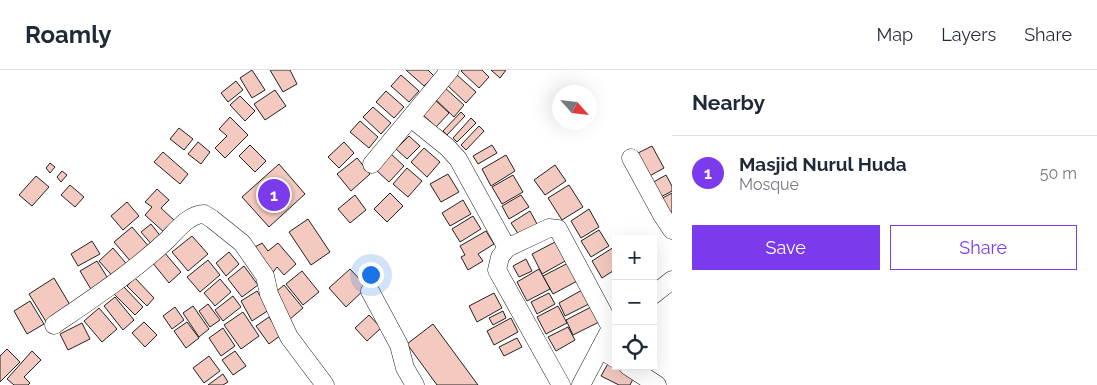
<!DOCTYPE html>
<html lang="en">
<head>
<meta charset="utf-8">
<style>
  body { margin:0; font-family:Raleway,sans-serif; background:#f2f2f3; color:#1f2937 }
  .controls { position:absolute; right:15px; bottom:15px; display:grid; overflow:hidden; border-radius:0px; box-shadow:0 5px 20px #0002 }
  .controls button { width:45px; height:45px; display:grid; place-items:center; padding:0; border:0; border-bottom:1px solid #e0e1e3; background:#fff; color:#1f2937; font:25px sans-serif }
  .compass { position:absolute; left:552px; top:15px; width:45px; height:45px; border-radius:50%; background:#fff; box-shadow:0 5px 20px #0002; rotate:117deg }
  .you { position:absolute; left:370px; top:204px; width:18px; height:18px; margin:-12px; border:4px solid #fff; border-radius:50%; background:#1a73e8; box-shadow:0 0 0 8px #1a73e833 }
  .badge { display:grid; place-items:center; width:32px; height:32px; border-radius:50%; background:#7c3aed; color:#fff; font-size:16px; font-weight:700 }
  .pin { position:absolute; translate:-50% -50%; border:2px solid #fff; box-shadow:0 1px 5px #0006 }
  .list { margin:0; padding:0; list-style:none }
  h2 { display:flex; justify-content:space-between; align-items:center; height:65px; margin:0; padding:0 20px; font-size:21px }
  h2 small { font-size:16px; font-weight:400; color:#747a83 }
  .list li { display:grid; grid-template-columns:32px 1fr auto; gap:15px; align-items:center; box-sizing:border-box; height:75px; padding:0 20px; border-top:1px solid #e0e1e3 }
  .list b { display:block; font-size:19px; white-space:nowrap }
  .list p { margin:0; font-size:16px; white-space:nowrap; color:#747a83 }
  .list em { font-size:16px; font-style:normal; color:#747a83 }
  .actions { display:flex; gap:10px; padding:15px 20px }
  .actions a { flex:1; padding:11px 0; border:1px solid #7c3aed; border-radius:0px; text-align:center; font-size:18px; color:#7c3aed }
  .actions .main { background:#7c3aed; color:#fff }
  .icon { flex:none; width:28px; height:28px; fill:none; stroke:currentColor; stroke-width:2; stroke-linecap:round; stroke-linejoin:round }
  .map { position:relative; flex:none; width:672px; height:315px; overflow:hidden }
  header { display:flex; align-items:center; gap:30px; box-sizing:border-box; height:70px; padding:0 25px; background:#fff; border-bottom:1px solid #e0e1e3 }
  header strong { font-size:24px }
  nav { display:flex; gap:28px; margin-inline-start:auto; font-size:18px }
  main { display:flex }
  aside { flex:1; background:#fff }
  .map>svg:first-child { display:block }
</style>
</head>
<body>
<header>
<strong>Roamly</strong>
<nav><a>Map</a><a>Layers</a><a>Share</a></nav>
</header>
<main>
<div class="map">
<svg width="672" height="315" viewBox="0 0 672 315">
  <rect width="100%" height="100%" fill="#fff"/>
  <g fill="#f3c9c0" stroke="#222">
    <polygon points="252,0 265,20 252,28 240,8"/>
    <polygon points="270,0 290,0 297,14 283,22"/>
    <polygon points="406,0 428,0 434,6 424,16"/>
    <polygon points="462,0 482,0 489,7 479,18 461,1"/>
    <polygon points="491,0 506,0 500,8"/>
    <polygon points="401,5 419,21 409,32 391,16"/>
    <polygon points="457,5 476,22 466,33 447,15"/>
    <polygon points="236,11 243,20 228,32 221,23"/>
    <polygon points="444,17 464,35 454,47 434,28"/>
    <polygon points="275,20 286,36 265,50 254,34"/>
    <polygon points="386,21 404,37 394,48 376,32"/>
    <polygon points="240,26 255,41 245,51 230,35"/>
    <polygon points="434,29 449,43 436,57 421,43"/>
    <polygon points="373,37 391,53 381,64 363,47"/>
    <polygon points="461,42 465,46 447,65 443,61"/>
    <polygon points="230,47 248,65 225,88 215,78 227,66 219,59"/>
    <polygon points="471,48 476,53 457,72 453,68"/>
    <polygon points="360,51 378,67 369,78 350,62"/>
    <polygon points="479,56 484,61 466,80 461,75"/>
    <polygon points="179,58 193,69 184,80 170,69"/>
    <polygon points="409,66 420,76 407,89 396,79"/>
    <polygon points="198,72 210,82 201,94 188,84"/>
    <polygon points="344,72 354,83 339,98 328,87"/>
    <polygon points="250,75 266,91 255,102 239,86"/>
    <polygon points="492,75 497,83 478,94 473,86"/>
    <polygon points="652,76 664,98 644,109 632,86"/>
    <polygon points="424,78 440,92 427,107 411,92"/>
    <polygon points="163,82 188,104 180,114 154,92"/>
    <polygon points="390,83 404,96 389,112 376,100"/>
    <polygon points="506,85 515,101 491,116 482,99"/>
    <polygon points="357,88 370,104 351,121 337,104"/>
    <polygon points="50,93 55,97 50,103 46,98"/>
    <polygon points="279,94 305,124 269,157 242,127"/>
    <polygon points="555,95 566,111 545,125 534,110"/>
    <polygon points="407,98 422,111 408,127 393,114"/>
    <polygon points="62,101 67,105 61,112 57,107"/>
    <polygon points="448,104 459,122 441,132 430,114"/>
    <polygon points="513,105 523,122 502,134 492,117"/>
    <polygon points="666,105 672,116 672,121 657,129 650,114"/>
    <polygon points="36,106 49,117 32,136 19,125"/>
    <polygon points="70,115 84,127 75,137 61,125"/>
    <polygon points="569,115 583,137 562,150 548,128"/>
    <polygon points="157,119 169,130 161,138 176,152 166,164 145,145 152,137 145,132"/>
    <polygon points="390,123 403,136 387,152 374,139"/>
    <polygon points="672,123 672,149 657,131"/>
    <polygon points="355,125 366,140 350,153 338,139"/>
    <polygon points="521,125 529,137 509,149 502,136"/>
    <polygon points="463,130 471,144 450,156 442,143"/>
    <polygon points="127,132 139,146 123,160 111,146"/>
    <polygon points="589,139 599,157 581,168 571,151"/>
    <polygon points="530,141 537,154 519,165 511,153"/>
    <polygon points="473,146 481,159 460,172 452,159"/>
    <polygon points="308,149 330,182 311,195 289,162"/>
    <polygon points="151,154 162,168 153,176 141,162"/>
    <polygon points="132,157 151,179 133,194 114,172"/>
    <polygon points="599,160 609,176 591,187 581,171"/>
    <polygon points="486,161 494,174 478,184 483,191 468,200 461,187 465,185 460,176"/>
    <polygon points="192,166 208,184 188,201 172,182"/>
    <polygon points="92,171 100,184 78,196 71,184"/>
    <polygon points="557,171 567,190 542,204 532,184"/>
    <polygon points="262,173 268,181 278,173 296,194 284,205 277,197 271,205 250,180"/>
    <polygon points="614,177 616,180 616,199 602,208 592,191"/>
    <polygon points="113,178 130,198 116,210 99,191"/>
    <polygon points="164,182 181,202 169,213 152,192"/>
    <polygon points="229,182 239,194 226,206 216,193"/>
    <polygon points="526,189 532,201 519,207 513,196"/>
    <polygon points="208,190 220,205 200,222 187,207"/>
    <polygon points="97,191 109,210 92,221 80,201"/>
    <polygon points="570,192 579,210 553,224 543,206"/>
    <polygon points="244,196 258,215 242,227 228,209"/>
    <polygon points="350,199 367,217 346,237 329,218"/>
    <polygon points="539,199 550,219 527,231 517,212"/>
    <polygon points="302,201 319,222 303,235 286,214"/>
    <polygon points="54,208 73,240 48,255 29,224"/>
    <polygon points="135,208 154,228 147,236 127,216"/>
    <polygon points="220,209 231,222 215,236 204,223"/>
    <polygon points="284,215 303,238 290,249 271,226"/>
    <polygon points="123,216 143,237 135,245 114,224"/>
    <polygon points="582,220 589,234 565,246 559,233"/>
    <polygon points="257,221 269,240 252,251 241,231"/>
    <polygon points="494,223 502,238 477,252 469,236"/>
    <polygon points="549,223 555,234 537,244 531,232"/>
    <polygon points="233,226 241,237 223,251 215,240"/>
    <polygon points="115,227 134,250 123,260 104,236"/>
    <polygon points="30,231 44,254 27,264 14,241"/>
    <polygon points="208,234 220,250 210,257 199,241"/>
    <polygon points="193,236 209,259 199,267 183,243"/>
    <polygon points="558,236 567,253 546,264 537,247"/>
    <polygon points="175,237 184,250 172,259 163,246"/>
    <polygon points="591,237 599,252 573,265 566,250"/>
    <polygon points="99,238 117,259 102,272 84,251"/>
    <polygon points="503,241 506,248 493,255 489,248"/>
    <polygon points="243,242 259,266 241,279 224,255"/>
    <polygon points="369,245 381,258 367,271 355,258"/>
    <polygon points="269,247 281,265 269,274 256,256"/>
    <polygon points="511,248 518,262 494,275 487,261"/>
    <polygon points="144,252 157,265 145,277 132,263"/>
    <polygon points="187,252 199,268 186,278 174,261"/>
    <polygon points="82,253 90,269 68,280 60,264"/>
    <polygon points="433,254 478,315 437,315 407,274"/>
    <polygon points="568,257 575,270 556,281 548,267"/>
    <polygon points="223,258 235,276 221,286 209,268"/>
    <polygon points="517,268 522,277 504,286 499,277"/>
    <polygon points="7,279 20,292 0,312 0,286"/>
    <polygon points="32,281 41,290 24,307 30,313 28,315 14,315 7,309"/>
    <polygon points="235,281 246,296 233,305 222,290"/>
    <polygon points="209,286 220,301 204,313 193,298"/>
    <polygon points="610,290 636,303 630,315 619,315 601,306"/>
    <polygon points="223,304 228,312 223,315 208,315"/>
  </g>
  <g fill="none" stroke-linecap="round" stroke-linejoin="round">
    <g stroke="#222" stroke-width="19">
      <g id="minor">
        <polyline points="411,48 447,77 458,89 507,178"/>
        <polyline points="631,88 662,145 672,160"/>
        <polyline points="372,94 450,0"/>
        <polyline points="370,221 399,275 405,298 415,315"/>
        <polyline points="653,225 672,210"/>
        <path d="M54 255C92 229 133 202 167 170 177 160 189 144 204 144L212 149 242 173 265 206 269 224 289 267 325 315"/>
        <polyline points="600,279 616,289"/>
        <polyline points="628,296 657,315"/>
        <polyline points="561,315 497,200 500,187 507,178 549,158 558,159 611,258"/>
        <polyline points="581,315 611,258 616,255"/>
      </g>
    </g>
    <use href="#minor" stroke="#fff" stroke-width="18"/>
  </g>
</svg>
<div class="controls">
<button>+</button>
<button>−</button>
<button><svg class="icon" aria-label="locate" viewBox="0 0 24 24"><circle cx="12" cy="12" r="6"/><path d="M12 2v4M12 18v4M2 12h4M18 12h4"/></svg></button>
</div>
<svg class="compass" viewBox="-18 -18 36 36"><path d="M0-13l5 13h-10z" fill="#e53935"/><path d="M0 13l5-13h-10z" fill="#747a83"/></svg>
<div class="you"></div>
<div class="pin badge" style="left:274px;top:125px">1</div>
</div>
<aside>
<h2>Nearby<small></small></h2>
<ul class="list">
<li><span class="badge">1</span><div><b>Masjid Nurul Huda</b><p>Mosque</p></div><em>50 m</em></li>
</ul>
<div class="actions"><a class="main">Save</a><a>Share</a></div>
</aside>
</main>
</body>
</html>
